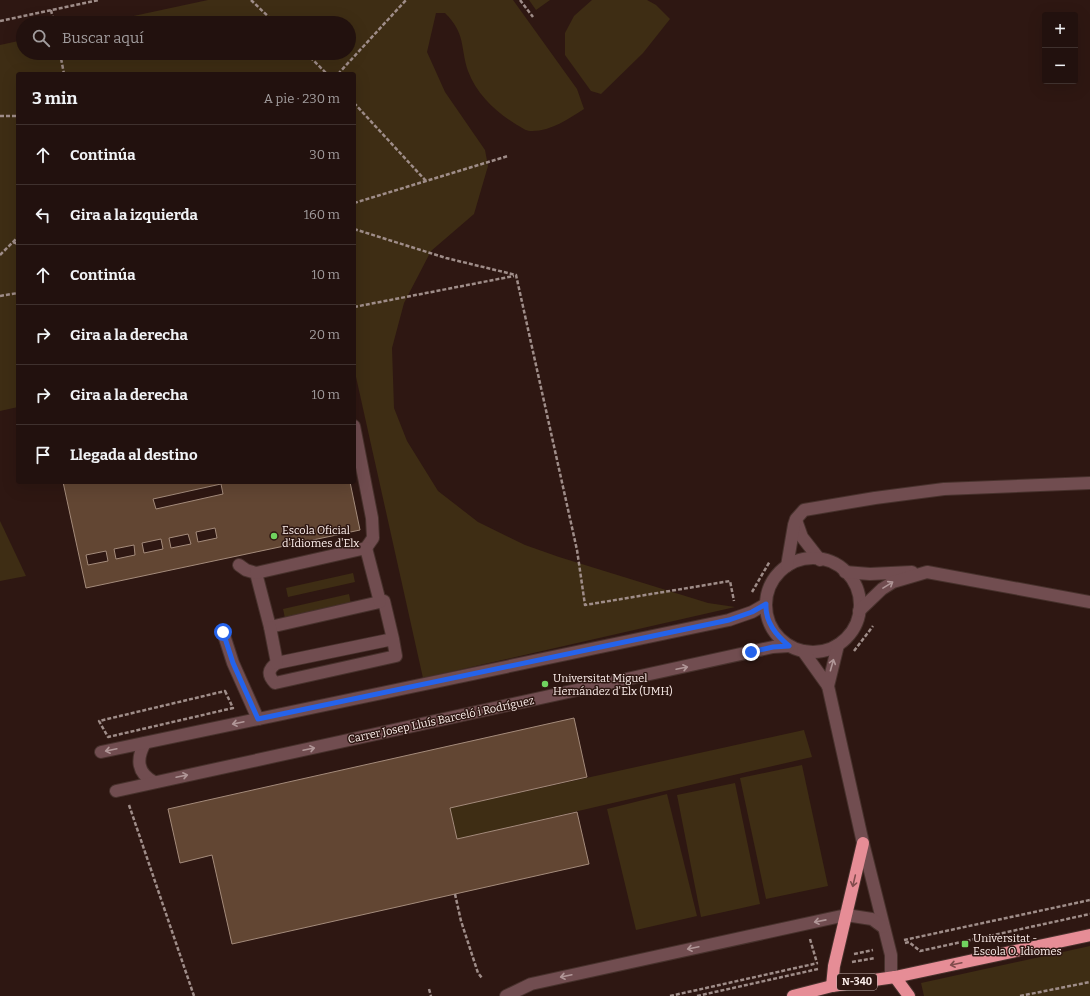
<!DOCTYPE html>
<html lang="es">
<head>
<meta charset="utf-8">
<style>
  body { margin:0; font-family:Bitter,serif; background:#2a1a17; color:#f1f3f6 }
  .controls { position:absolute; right:12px; top:12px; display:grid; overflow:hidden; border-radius:4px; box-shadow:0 4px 16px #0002 }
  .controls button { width:36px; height:36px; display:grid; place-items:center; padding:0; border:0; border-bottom:1px solid #3f312e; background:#22110e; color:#f1f3f6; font:20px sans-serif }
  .stop { position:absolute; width:12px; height:12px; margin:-9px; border:3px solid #2563eb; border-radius:50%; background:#fff }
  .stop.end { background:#2563eb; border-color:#fff; box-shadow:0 1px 4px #0008 }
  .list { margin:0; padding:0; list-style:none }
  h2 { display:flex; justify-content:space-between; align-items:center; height:52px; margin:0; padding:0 16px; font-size:17px }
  h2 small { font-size:13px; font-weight:400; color:#a29d9e }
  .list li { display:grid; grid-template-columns:26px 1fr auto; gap:12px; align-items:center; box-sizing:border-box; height:60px; padding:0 16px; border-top:1px solid #3f312e }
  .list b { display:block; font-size:15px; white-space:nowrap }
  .list em { font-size:13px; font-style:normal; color:#a29d9e }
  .icon { flex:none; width:22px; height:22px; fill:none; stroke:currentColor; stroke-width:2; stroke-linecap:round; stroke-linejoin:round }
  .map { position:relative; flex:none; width:1090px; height:996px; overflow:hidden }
  .search { position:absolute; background:#22110e; box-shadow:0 4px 16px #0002; left:16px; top:16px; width:340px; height:44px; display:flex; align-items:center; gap:10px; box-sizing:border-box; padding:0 14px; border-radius:22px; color:#a29d9e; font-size:15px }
  .panel { position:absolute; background:#22110e; box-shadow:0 4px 16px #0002; left:16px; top:72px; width:340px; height:412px; border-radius:4px }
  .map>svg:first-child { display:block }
</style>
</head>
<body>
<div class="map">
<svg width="1090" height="996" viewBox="0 0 1090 996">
  <rect width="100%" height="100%" fill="#2e1712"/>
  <g fill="#3e2d14">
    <path d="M208 0H513L577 89 584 109C568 119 550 132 530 131 526 131 521 127 517 125 496 112 477 95 468 71 460 46 466 34 445 13H436L427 52 445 92 485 150 488 166 474 214 431 251 404 303 392 348 394 408 407 441 438 491 478 522 525 545 559 557 708 603 735 607 423 678 354 368V74H18V407L0 411V45L23 40V53H349V23H101Z"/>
    <polygon points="529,0 550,0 536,10"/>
    <polygon points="592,0 647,0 656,5 670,19 643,53 601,94 591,91 565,55 565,33 574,16"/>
    <polygon points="0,521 26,576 0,581"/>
    <polygon points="353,573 355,582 288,597 286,588"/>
    <polygon points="349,594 351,604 285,618 283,609"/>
    <polygon points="804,730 812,757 457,839 450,808"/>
    <polygon points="802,765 828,886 766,899 740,778"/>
    <polygon points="735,783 760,904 701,917 677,795"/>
    <polygon points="667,794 697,916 636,930 607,809"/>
    <polygon points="1090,946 1090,996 924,996 921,983"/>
  </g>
  <g fill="#624633" stroke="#a48b7b" fill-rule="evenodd">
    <path d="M63 482H350L360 530 86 588ZM221 484 223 494 156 509 153 499ZM215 528 217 538 198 542 196 532ZM188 534 191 544 171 548 169 538ZM161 539 163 549 144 553 142 543ZM134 545 135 555 116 559 114 549ZM106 551 108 561 88 565 86 555Z"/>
    <polygon points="574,718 587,777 450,808 457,839 577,812 589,864 232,944 212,855 180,863 168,809"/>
  </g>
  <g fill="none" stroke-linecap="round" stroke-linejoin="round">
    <g stroke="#47312c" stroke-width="14">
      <g id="minor">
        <polyline points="354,426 372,518 373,538 366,548"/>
        <polyline points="796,520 802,537 820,560"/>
        <circle cx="813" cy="605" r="47"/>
        <path d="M239 565 246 570 256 573 270 627 384 601 393 639 277 663C268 669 267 675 275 683L396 656 393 639"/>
        <polyline points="787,566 794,525 796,519 804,510 875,498 944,489 1090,483"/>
        <polyline points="845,572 870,574 912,572"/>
        <polyline points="256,573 366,548 380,602"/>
        <polyline points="859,611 882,589 893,582 927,572 1090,602"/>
        <polyline points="270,627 277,663"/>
        <polyline points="223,632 233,663 258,719"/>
        <polyline points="838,645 828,686 863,843 891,955 891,977"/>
        <polyline points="803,651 828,686"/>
        <path d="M145 743C136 759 137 773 154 782"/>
        <polyline points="101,752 729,620 752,612 766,604"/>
        <polyline points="116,791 773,647 789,646"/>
        <polyline points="506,996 531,984 846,915 872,919 883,927"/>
      </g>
    </g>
    <g stroke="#47312c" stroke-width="14">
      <g id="highway">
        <polyline points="895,977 909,996"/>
        <polyline points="832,986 834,966 863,843"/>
        <polyline points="793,996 832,986 895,977 1090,935"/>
      </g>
    </g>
    <g stroke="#9f8d89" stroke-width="2.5" stroke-dasharray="4 2" stroke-linecap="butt">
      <polyline points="251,0 275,23"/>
      <polyline points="520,0 533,17"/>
      <polyline points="51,10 54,23"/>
      <polyline points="0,21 99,0"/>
      <polyline points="60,53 64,74"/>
      <polyline points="306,53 327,74"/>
      <polyline points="338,74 406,0"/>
      <polyline points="354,103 426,181"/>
      <polyline points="0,116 18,116"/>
      <polyline points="354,203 508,156"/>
      <polyline points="354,229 446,258 516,275 577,550 585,605 730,581 734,601"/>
      <polyline points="13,242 18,244"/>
      <polyline points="0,255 18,237"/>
      <polyline points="0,296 18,293"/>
      <polyline points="354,307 514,276"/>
      <polyline points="752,592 770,561"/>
      <polyline points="854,651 873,626"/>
      <polygon points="225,691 233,708 108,737 99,721"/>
      <polyline points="129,805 194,996"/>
      <polyline points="455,894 461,921 478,973 482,978"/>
      <polyline points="810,939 817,963"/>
      <polyline points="904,940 1090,900"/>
      <polyline points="905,943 909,942 920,951 1090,914"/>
      <polyline points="854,954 873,950"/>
      <polyline points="852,962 875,958"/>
      <polyline points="429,989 431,996"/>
      <polyline points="670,996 818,963"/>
      <polyline points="697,996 818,969"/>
      <polyline points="1020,996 1090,982"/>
    </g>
    <use href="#minor" stroke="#714d50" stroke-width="12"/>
    <use href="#highway" stroke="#e68d96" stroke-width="12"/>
  </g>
  <defs><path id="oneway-shaft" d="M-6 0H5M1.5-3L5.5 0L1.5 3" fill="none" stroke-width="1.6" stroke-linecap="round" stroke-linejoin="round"/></defs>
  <g stroke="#b09697">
    <use href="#oneway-shaft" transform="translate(888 585) rotate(-32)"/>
    <use href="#oneway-shaft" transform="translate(832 665) rotate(-74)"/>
    <use href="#oneway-shaft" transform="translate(682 668) rotate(-12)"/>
    <use href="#oneway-shaft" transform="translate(238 723) rotate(168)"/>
    <use href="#oneway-shaft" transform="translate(309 749) rotate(-12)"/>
    <use href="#oneway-shaft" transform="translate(111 750) rotate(168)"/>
    <use href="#oneway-shaft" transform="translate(182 776) rotate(-12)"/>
    <use href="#oneway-shaft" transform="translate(820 921) rotate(169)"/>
    <use href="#oneway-shaft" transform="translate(693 948) rotate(168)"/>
    <use href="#oneway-shaft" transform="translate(566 976) rotate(168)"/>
  </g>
  <g stroke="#814c4d">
    <use href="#oneway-shaft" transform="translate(854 881) rotate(103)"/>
    <use href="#oneway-shaft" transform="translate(956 964) rotate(168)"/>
  </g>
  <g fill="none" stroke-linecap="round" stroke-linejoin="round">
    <path stroke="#2563eb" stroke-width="5" d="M223 632 233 663 258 719 729 620 752 612 766 604C765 622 776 635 789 646L773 647 751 652"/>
  </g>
  <g fill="#70d35f" stroke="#2e1712" stroke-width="1.5">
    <circle cx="274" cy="536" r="4"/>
    <circle cx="545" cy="684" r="4"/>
    <rect x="961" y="940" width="8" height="8" rx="2"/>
  </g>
  <g text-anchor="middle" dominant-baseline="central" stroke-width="3" stroke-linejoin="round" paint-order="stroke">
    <rect fill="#2e1712" stroke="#c0afab" stroke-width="1" x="837" y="974" width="40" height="16" rx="3"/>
    <g font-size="10" font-weight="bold" fill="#fef0ed">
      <text x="857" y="982">N-340</text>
    </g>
    <g font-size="11" fill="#fef0ed" stroke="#2e1712" text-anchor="start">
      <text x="282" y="530">Escola Oficial<tspan x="282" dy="13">d'Idiomes d'Elx</tspan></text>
      <text x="553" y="678">Universitat Miguel<tspan x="553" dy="13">Hernández d'Elx (UMH)</tspan></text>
      <text x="973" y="938">Universitat -<tspan x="973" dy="13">Escola O. Idiomes</tspan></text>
    </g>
    <g font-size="11" fill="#fef0ed" stroke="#2e1712">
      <text transform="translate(441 720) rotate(-12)">Carrer Josep Lluís Barceló i Rodríguez</text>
    </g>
  </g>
</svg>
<div class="controls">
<button>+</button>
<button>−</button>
</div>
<div class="stop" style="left:223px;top:632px"></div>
<div class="stop end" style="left:751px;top:652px"></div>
<div class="search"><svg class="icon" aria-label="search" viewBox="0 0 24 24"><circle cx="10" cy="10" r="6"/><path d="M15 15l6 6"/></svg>Buscar aquí</div>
<section class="panel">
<h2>3 min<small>A pie · 230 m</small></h2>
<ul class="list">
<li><svg class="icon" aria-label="ahead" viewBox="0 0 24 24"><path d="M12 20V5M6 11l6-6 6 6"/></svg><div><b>Continúa</b></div><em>30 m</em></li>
<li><svg class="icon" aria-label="left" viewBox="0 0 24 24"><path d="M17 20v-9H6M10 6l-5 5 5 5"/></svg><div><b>Gira a la izquierda</b></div><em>160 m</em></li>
<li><svg class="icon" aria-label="ahead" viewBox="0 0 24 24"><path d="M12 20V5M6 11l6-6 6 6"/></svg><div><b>Continúa</b></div><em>10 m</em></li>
<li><svg class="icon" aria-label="right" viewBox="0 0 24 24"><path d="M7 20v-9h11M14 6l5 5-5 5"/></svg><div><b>Gira a la derecha</b></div><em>20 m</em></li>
<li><svg class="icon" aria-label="right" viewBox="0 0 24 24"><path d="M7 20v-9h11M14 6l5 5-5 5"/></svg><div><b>Gira a la derecha</b></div><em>10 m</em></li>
<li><svg class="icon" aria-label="arrive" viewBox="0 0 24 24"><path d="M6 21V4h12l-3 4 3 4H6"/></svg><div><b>Llegada al destino</b></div></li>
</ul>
</section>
</div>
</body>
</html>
